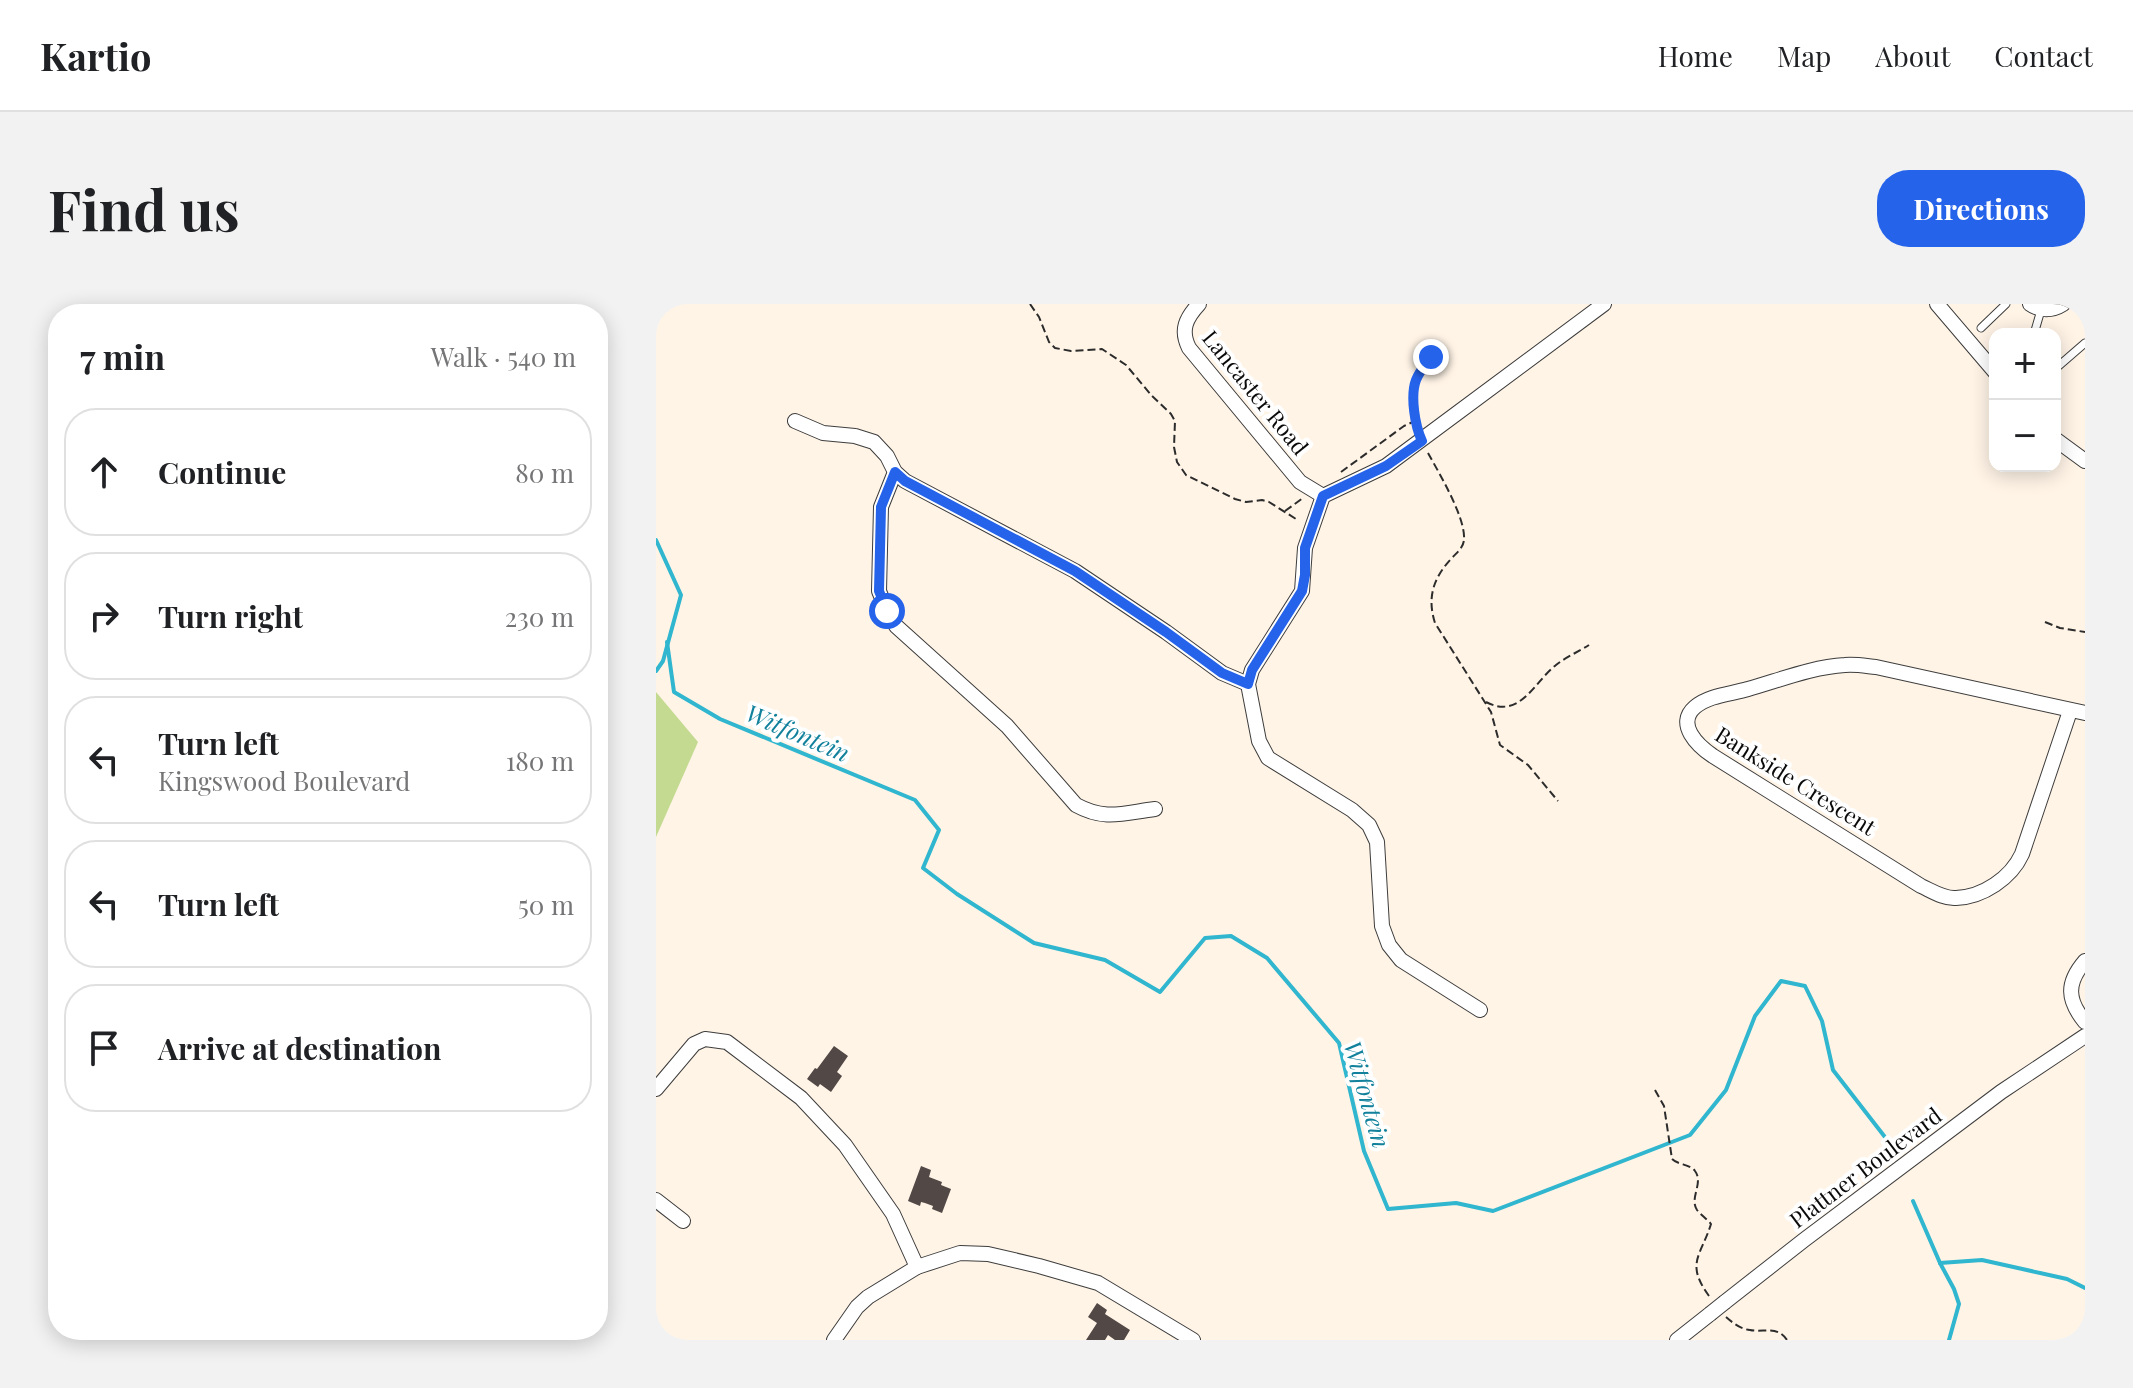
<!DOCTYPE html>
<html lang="en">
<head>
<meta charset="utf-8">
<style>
  body { margin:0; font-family:"Playfair Display",serif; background:#f2f2f2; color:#202124 }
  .controls { position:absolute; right:24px; top:24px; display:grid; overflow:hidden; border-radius:16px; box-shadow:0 4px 20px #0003 }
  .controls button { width:72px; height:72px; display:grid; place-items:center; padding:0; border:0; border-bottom:2px solid #e0e0e0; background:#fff; color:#202124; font:40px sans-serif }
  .stop { position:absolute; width:24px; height:24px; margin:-18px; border:6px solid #2563eb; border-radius:50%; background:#fff }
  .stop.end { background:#2563eb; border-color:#fff; box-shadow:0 2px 8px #0008 }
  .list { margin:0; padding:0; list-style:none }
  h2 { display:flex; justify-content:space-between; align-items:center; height:104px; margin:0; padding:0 32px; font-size:34px }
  h2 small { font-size:26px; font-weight:400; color:#757577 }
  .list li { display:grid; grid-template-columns:52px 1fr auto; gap:24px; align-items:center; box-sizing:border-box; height:128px; margin:0 16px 16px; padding:0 16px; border:2px solid #e0e0e0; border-radius:32px }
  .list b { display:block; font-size:30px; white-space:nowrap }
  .list p { margin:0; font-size:26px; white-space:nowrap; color:#757577 }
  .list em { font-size:26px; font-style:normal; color:#757577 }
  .icon { flex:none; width:44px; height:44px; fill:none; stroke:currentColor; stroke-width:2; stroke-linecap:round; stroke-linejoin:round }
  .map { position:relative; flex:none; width:1429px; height:1036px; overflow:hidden; border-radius:32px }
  header { display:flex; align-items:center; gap:48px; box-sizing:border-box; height:112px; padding:0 40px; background:#fff; border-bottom:2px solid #e0e0e0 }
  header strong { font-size:38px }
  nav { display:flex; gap:44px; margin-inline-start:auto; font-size:28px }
  .intro { display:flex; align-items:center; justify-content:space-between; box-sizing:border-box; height:192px; padding:0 48px }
  h1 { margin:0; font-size:56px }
  .button { padding:20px 36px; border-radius:32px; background:#2563eb; color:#fff; font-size:28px; font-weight:700 }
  main { display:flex; gap:48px; padding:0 48px }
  aside { flex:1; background:#fff; border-radius:32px; box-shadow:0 4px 20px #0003 }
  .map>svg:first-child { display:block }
</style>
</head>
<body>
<header>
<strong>Kartio</strong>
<nav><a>Home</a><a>Map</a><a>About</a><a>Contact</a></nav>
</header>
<div class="intro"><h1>Find us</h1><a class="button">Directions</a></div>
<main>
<aside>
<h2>7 min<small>Walk · 540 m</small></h2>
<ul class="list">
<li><svg class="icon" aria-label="ahead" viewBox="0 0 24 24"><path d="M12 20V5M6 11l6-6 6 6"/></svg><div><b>Continue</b></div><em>80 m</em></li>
<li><svg class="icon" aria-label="right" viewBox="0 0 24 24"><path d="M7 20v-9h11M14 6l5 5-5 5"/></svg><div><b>Turn right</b></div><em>230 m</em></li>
<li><svg class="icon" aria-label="left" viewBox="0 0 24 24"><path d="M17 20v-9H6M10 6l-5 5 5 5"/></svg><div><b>Turn left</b><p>Kingswood Boulevard</p></div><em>180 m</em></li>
<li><svg class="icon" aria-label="left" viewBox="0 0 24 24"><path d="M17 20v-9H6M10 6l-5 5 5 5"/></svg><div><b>Turn left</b></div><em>50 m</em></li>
<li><svg class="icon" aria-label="arrive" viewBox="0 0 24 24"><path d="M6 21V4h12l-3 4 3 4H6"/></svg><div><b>Arrive at destination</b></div></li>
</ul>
</aside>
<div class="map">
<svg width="1429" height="1036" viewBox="0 0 1429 1036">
  <rect width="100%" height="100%" fill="#fff4e6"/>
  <polygon fill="#c3da90" points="0,388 42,438 0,533"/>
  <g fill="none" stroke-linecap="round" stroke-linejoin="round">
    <g stroke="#30b6cf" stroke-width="4">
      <polyline points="0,236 25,291 7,357 0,367"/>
      <polyline points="11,338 18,388 64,415 259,496 283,526 267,564 301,590 378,639 449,656 504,688 549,634 575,632 611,654 683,739 708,847 732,905 800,899 837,907 1034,831 1070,786 1099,712 1125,677 1149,682 1166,717 1177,766 1239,846"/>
      <polyline points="1257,897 1284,959 1298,985 1303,1000 1293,1036"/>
      <polyline points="1284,959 1326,956 1411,975 1429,984"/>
    </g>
  </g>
  <g fill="#524846">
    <polygon points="178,742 192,752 181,768 186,772 175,788 164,780 162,783 151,775 159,764 161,765"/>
    <polygon points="265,862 275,866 273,873 286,878 285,881 295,885 286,909 276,905 277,902 269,899 265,898 264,902 252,897"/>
    <polygon points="441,999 451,1006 449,1010 474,1026 468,1036 459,1036 452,1031 449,1036 430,1036 441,1019 432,1013"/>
  </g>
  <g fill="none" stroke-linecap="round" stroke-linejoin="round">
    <g stroke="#3d3d3d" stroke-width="9">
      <g id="service">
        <polyline points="1325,24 1350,0"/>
        <polyline points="1378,30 1385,6"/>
        <polyline points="1399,65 1429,39"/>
      </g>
    </g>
    <g stroke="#3d3d3d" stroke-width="16">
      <g id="minor">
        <path d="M543 0C530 14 524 26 533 44L644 178 667 192"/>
        <polyline points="1281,0 1339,68"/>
        <path d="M1374 0C1384 7 1396 7 1407 0"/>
        <polyline points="139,117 167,129 199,132 218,138 231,152 239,168 249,177 419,267 510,328 566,369 592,380"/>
        <polyline points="1399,135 1429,157"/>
        <path d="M239 168 225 203 223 287 231 307 240 322 351 422 420 501C449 517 467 509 499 505"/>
        <path d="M1414 407 1366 550C1355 574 1327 593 1300 594 1288 595 1276 587 1265 582L1057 452C1042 442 1019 420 1039 403 1053 391 1076 390 1092 385 1124 376 1156 363 1189 361 1199 360 1210 362 1220 363L1429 409"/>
        <path d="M1429 657C1410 679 1411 696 1429 718"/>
        <polyline points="824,706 745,656 733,641 726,622 721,538 713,521 696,506 612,454 603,437 592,380 596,366 646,287 649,244 667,192 730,162 948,0"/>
        <polyline points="0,785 38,740 49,735 71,738 145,794 189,841 237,910 261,963"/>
        <polyline points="0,896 27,917"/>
        <polyline points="1069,998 1148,936 1345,788 1429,732"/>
        <polyline points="178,1036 201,1003 212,993 261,963 304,949 332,950 383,962 442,979 537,1036"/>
        <polyline points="1021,1036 1054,1010"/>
      </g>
    </g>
    <g stroke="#2c2c2c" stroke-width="2" stroke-dasharray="8 4" stroke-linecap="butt">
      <polyline points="374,0 383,13 393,38 399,44 415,47 446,45 470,61 496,92 515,110 519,117 518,143 521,158 530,171 579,195 590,198 606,196 613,198 640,215"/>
      <polyline points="759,122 758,83 760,76 785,39"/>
      <path d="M772 149C783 169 810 214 808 236 807 245 800 249 794 256 777 275 771 294 779 319L835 408 844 441 872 461 902 497"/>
      <polyline points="685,168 748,122 759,117"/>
      <polyline points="629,207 647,194"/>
      <polyline points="1389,318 1404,324 1429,328"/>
      <path d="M830 398C864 416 878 378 900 361 910 353 922 348 933 341"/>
      <path d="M999 786 1008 802 1016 855C1022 861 1034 860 1039 867 1048 879 1033 894 1041 906 1045 911 1051 915 1055 920 1045 952 1029 959 1053 992"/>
      <path d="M1070 1013C1077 1019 1084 1025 1094 1026 1108 1029 1121 1021 1131 1036"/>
    </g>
    <use href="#service" stroke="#fff" stroke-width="7"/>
    <use href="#minor" stroke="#fff" stroke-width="14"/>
    <g stroke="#3d3d3d" stroke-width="16" stroke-linecap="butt">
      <polyline id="minor-bridge" points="1054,1010 1069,998"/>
    </g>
    <use href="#minor-bridge" stroke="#fff" stroke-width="14"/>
  </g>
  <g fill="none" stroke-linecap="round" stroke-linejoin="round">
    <path stroke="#2563eb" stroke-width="10" d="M231 307 223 287 225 203 239 168 249 177 419 267 510 328 566 369 592 380 596 366 646 287 649 271V244L667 192 730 162 766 137C759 122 754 92 760 76 763 68 769 61 775 53"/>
  </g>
  <g text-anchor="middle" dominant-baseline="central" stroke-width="8" stroke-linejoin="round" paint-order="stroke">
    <g font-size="22" fill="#0a0a0a" stroke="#fff">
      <text transform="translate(600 88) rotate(51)">Lancaster Road</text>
      <text transform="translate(1140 476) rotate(32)">Bankside Crescent</text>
      <text transform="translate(1209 863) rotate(-37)">Plattner Boulevard</text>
    </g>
    <g font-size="24" font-style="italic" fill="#12819c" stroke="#fff">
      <text transform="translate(142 428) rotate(23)">Witfontein</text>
      <text transform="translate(712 790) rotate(74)">Witfontein</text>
    </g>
  </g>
</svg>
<div class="controls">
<button>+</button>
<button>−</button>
</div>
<div class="stop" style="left:231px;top:307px"></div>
<div class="stop end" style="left:775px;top:53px"></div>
</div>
</main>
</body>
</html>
